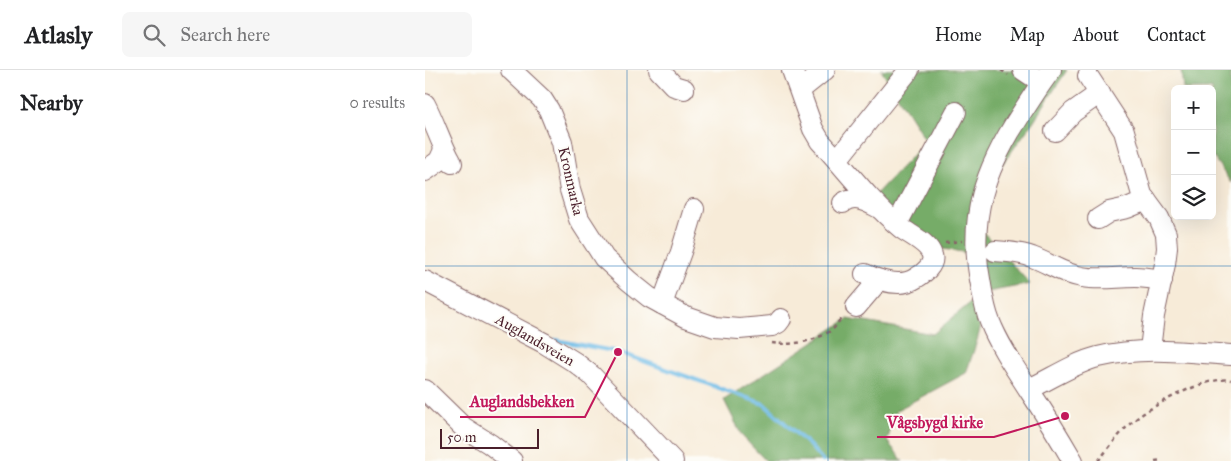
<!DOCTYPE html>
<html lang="en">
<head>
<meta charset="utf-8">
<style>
  body { margin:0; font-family:"IM FELL Great Primer",serif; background:#f6f6f6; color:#202124 }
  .controls { position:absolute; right:15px; top:15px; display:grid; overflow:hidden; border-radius:8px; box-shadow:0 5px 20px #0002 }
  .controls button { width:45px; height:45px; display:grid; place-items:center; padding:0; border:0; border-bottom:1px solid #e0e0e0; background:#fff; color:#202124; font:25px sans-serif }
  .scale { position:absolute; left:15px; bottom:12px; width:99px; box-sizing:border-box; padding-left:5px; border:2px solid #4a1f2b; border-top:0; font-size:14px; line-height:18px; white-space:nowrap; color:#4a1f2b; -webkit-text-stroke:4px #fdfcf7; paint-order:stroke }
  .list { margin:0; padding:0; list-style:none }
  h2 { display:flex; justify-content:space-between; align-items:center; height:65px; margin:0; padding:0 20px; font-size:21px }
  h2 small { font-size:16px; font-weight:400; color:#757577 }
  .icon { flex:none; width:28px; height:28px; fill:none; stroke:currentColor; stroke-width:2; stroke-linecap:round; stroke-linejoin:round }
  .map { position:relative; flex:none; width:806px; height:391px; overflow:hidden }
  header { display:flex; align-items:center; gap:30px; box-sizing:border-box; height:70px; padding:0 25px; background:#fff; border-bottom:1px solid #e0e0e0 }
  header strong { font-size:24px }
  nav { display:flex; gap:28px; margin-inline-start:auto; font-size:18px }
  .search { width:350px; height:45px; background:#f6f6f6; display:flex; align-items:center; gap:12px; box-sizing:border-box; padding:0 18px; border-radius:8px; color:#757577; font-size:19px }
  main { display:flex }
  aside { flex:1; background:#fff }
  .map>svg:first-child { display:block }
</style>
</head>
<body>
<header>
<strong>Atlasly</strong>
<div class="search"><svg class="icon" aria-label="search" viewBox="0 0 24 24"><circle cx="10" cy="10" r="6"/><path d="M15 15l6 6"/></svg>Search here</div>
<nav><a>Home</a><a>Map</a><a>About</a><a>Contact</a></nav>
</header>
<main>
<aside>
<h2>Nearby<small>0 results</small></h2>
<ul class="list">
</ul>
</aside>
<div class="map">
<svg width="806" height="391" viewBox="0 0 806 391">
  <rect width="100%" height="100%" fill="#fdfcf7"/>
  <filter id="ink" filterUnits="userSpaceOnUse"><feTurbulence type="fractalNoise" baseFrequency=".02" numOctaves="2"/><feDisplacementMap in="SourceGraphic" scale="10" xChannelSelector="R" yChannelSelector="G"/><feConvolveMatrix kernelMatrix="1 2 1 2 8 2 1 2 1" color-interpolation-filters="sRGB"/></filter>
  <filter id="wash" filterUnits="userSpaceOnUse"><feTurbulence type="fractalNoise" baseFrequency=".0096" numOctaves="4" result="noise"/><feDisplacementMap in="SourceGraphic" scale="20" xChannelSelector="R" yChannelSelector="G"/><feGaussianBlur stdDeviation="1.12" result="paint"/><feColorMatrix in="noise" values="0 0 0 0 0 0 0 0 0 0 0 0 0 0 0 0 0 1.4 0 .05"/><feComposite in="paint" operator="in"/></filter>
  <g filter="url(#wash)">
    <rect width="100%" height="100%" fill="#f7ebd8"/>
    <g fill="#76ac68" stroke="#60664a">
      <path d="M456 0H642L608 52 563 114 558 162 605 214 557 223C561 251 550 277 541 303L472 340 462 371 478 391H341L317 366 299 330 423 249 508 264 557 223 550 184 499 176 450 125 501 71Z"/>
      <polygon points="756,0 806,0 806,113 787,85 787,19 758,19"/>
    </g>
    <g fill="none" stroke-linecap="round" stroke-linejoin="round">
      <polyline stroke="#6bbae6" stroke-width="4" points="131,270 193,282 339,334 385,376 398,391"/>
    </g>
  </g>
  <g filter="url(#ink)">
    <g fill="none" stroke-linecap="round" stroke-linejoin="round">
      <g stroke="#876668" stroke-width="22">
        <g id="minor">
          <polyline points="86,0 117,29 124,40 137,72 145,120 154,149 179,188 204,211 224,227 261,247 290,257 314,259 347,256 353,253 356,249"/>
          <polyline points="234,0 249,16 259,19"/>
          <path d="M367 0 388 59 395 71C421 99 447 134 476 158 485 165 504 173 507 185 510 195 498 204 491 208 476 218 455 211 440 204"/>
          <polyline points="598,0 616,12"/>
          <path d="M626 0C615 14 606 29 596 44 560 99 542 148 556 215 558 227 560 240 565 252 575 277 590 298 604 320 620 344 634 367 648 391"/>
          <polyline points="663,6 699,61 717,125 734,148 741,164 742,178 740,194 729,246 725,280"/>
          <polyline points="375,20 400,0"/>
          <path d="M0 34C10 53 16 74 27 93"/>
          <polyline points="630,61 648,42 675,23"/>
          <polyline points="412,90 484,0"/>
          <polyline points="0,101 14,91 19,80"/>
          <path d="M418 133C430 124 442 132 454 138"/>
          <polyline points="673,149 684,142 702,138 721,130"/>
          <polyline points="472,154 531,42"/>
          <path d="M570 181C583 182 595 182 607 187 624 193 638 204 657 207 684 212 710 202 737 211"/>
          <polyline points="0,211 119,273 151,293 166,305 248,391"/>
          <polyline points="237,234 256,182 269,139"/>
          <polyline points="431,237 454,210"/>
          <path d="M604 319C626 309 649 293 673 287 717 276 762 282 806 285"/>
          <polyline points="0,320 38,357 65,374 87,391"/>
        </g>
      </g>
      <g stroke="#876668" stroke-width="2.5" stroke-dasharray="4 4" stroke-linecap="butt">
        <polyline points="576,0 583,5"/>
        <polyline points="520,173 537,171"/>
        <path d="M347 273C366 276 393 271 408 259 412 255 414 250 418 247"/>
        <path d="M673 391C684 378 693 365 706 353 723 337 783 305 806 310"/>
        <polyline points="730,391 737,390"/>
      </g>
      <use href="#minor" stroke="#fff" stroke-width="20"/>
    </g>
  </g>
  <path fill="none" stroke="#1f6fb2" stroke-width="1" stroke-opacity="0.55" d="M202 0V391M403 0V391M604 0V391M0 196H806"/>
  <g text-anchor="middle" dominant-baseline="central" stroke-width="4" stroke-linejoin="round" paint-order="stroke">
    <g font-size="15" fill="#4a1f2b" stroke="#fdfcf7">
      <text transform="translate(146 111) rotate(77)">Kronmarka</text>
      <text transform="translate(110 270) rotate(30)">Auglandsveien</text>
    </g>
  </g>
  <path fill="none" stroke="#c2185b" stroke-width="2" d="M193 282L160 347H35M640 346L569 367H452"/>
  <g fill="#c2185b" stroke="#fdfcf7" stroke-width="2">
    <circle cx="193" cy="282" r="5"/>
    <circle cx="640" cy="346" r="5"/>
  </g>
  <g font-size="16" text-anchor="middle" font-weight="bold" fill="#c2185b" stroke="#fdfcf7" stroke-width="4" stroke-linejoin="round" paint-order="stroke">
    <text x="97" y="337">Auglandsbekken</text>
    <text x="510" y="358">Vågsbygd kirke</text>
  </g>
</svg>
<div class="controls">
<button>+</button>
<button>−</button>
<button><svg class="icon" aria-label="layers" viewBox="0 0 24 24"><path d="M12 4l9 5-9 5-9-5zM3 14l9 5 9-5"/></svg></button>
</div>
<div class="scale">50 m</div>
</div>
</main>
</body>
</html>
